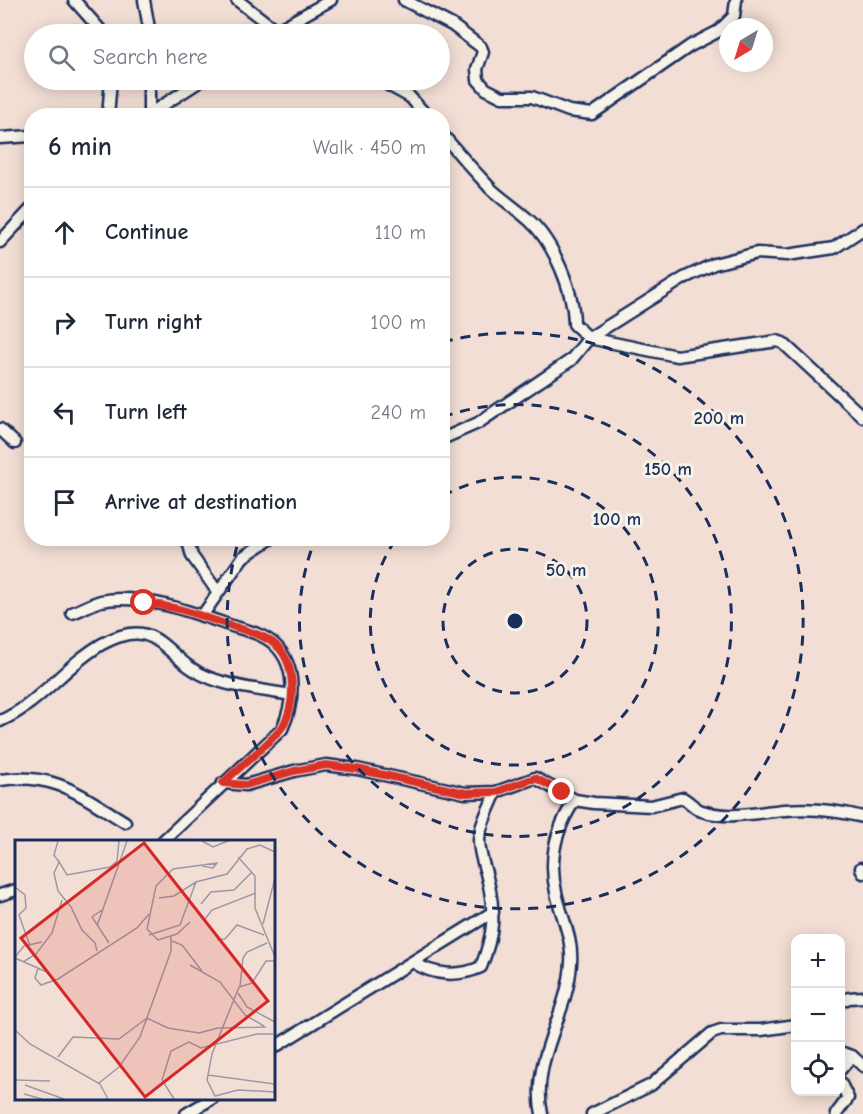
<!DOCTYPE html>
<html lang="en">
<head>
<meta charset="utf-8">
<style>
  body { margin:0; font-family:"Comic Neue",sans-serif; background:#f2f2f3; color:#1f2937 }
  .controls { position:absolute; right:18px; bottom:18px; display:grid; overflow:hidden; border-radius:12px; box-shadow:0 3px 15px #0003 }
  .controls button { width:54px; height:54px; display:grid; place-items:center; padding:0; border:0; border-bottom:2px solid #e0e1e3; background:#fff; color:#1f2937; font:30px sans-serif }
  .compass { position:absolute; left:719px; top:18px; width:54px; height:54px; border-radius:50%; background:#fff; box-shadow:0 3px 15px #0003; rotate:218deg }
  .stop { position:absolute; width:18px; height:18px; margin:-14px; border:4px solid #d93025; border-radius:50%; background:#fff }
  .stop.end { background:#d93025; border-color:#fff; box-shadow:0 2px 6px #0008 }
  .list { margin:0; padding:0; list-style:none }
  h2 { display:flex; justify-content:space-between; align-items:center; height:78px; margin:0; padding:0 24px; font-size:26px }
  h2 small { font-size:20px; font-weight:400; color:#747a83 }
  .list li { display:grid; grid-template-columns:39px 1fr auto; gap:18px; align-items:center; box-sizing:border-box; height:90px; padding:0 24px; border-top:2px solid #e0e1e3 }
  .list b { display:block; font-size:22px; white-space:nowrap }
  .list em { font-size:20px; font-style:normal; color:#747a83 }
  .icon { flex:none; width:33px; height:33px; fill:none; stroke:currentColor; stroke-width:2; stroke-linecap:round; stroke-linejoin:round }
  .map { position:relative; flex:none; width:863px; height:1114px; overflow:hidden }
  .search { position:absolute; background:#fff; box-shadow:0 3px 15px #0003; left:24px; top:24px; width:426px; height:66px; display:flex; align-items:center; gap:15px; box-sizing:border-box; padding:0 21px; border-radius:33px; color:#747a83; font-size:22px }
  .panel { position:absolute; background:#fff; box-shadow:0 3px 15px #0003; left:24px; top:108px; width:426px; height:438px; border-radius:24px }
  .map>svg:first-child { display:block }
</style>
</head>
<body>
<div class="map">
<svg width="863" height="1114" viewBox="0 0 863 1114">
  <rect width="100%" height="100%" fill="#f2ded4"/>
  <filter id="ink" filterUnits="userSpaceOnUse"><feTurbulence type="fractalNoise" baseFrequency=".0167" numOctaves="2"/><feDisplacementMap in="SourceGraphic" scale="12" xChannelSelector="R" yChannelSelector="G"/><feConvolveMatrix kernelMatrix="1 2 1 2 8 2 1 2 1" color-interpolation-filters="sRGB"/></filter>
  <g filter="url(#ink)">
    <g fill="none" stroke-linecap="round" stroke-linejoin="round">
      <g stroke="#1b2f5e" stroke-width="15">
        <g id="street">
          <polyline points="74,0 104,34"/>
          <polyline points="144,0 150,34"/>
          <polyline points="237,0 281,34"/>
          <polyline points="404,0 452,25 481,47 483,52 477,69 478,80 486,89 502,97 532,97 569,111 592,114 690,46 719,31 734,16 736,0"/>
          <polyline points="270,34 331,0"/>
          <polyline points="379,80 410,97 427,116"/>
          <polyline points="108,116 111,80"/>
          <polyline points="146,116 202,80"/>
          <polyline points="149,116 149,80"/>
          <path d="M442 134C458 153 474 171 491 189 503 200 518 210 530 221 554 243 574 292 574 324L589 338 677 356 777 341 783 343 863 417"/>
          <polyline points="0,138 32,136"/>
          <polyline points="0,242 32,208"/>
          <polyline points="0,429 15,443"/>
          <polyline points="442,439 478,423 571,360 589,338 684,278 714,264 757,253 787,255 834,248 863,229"/>
          <polyline points="187,538 192,556 217,591"/>
          <path d="M72 613C81 610 92 603 101 601 138 593 189 611 223 623 239 629 261 632 274 644 298 666 294 703 282 729L163 841"/>
          <polyline points="202,616 243,557 272,538"/>
          <path d="M0 721C40 704 64 666 102 644 160 612 164 661 210 678 235 688 265 690 291 695"/>
          <path d="M0 780C55 772 80 795 125 822"/>
          <path d="M223 783 246 785 294 771 326 765 357 769 465 793 496 792 535 778 575 800 594 803 651 806 683 798C690 802 695 809 702 811 730 820 757 812 785 810 810 808 839 811 863 817"/>
          <polyline points="861,868 863,873"/>
          <polyline points="0,895 16,890"/>
          <path d="M413 962C434 976 459 977 481 967 494 934 496 912 487 877 484 865 479 853 479 840 480 824 490 807 496 792"/>
          <polyline points="840,1002 849,998 863,997"/>
          <polyline points="273,1048 493,912"/>
          <polyline points="840,1052 852,1056 863,1066"/>
          <polyline points="840,1070 852,1056"/>
          <polyline points="186,1114 213,1098"/>
          <path d="M542 1114C530 1060 568 1016 571 963 573 937 561 917 556 892 548 858 556 828 575 800"/>
          <polyline points="592,1114 651,1085 712,1033 721,1030 761,1030 796,1025"/>
          <polyline points="836,1114 848,1098 840,1082"/>
        </g>
      </g>
      <use href="#street" stroke="#f7f3e8" stroke-width="10"/>
    </g>
  </g>
  <g fill="none" stroke-linecap="round" stroke-linejoin="round" filter="url(#ink)">
    <path stroke="#d93025" stroke-width="8" d="M144 603C178 606 197 615 229 625 243 630 259 633 272 642 297 659 296 703 283 726 275 739 236 770 223 783L246 785 294 771 326 765 357 769 465 793 496 792 535 778 562 792"/>
  </g>
  <g fill="none" stroke="#1b2f5e" stroke-width="3" stroke-dasharray="10 8">
    <circle cx="515" cy="621" r="72"/>
    <path d="M443 496A144 144 0 1 1 396 539"/>
    <path d="M443 417A216 216 0 1 1 315 540"/>
    <path d="M443 342A288 288 0 1 1 239 539"/>
  </g>
  <g transform="translate(15 840)">
    <rect width="260" height="260" fill="#f2ded4"/>
    <path fill="none" stroke="#9c98a5" stroke-width="1.5" d="M43 1 39 15 44 22 39 33 43 51 56 67 67 90 80 103 82 111M187 1 198 7 213 1M223 17 240 36V68L260 117M43 20 52 35 95 27 102 21 104 1M0 47 10 55 11 68 4 75 15 106M144 58 159 56 181 42M186 64 196 52 219 50 237 32M87 70 77 77 94 103M190 79 197 70 241 53M175 82 162 94 143 100 132 89 141 46 158 29 202 23 198 28 187 26M248 84 260 38M82 86 112 1M134 95 165 85 181 42 212 34 232 9 245 5 260 12M202 100 210 99 222 85 249 95M157 101 167 105 187 131M0 117 9 106 27 102M0 118 34 133M260 121H251L237 143 224 147 197 214 192 240 200 256 223 250 260 252M8 122 21 114 37 93 47 60M175 125 205 142 230 175 249 186M23 128 20 138 26 145 43 139 122 88 134 74M225 146 228 118 232 112 252 103M223 153 232 167 260 182M0 190 15 204 85 244 93 259M43 217 58 197 104 199 132 178 153 188 184 193 203 188 251 187M193 235 260 244M0 240 35 241M84 243 104 227 125 197 156 111V96M10 245 49 259M9 254 27 259M159 259 147 240 156 211 174 202 186 208 242 194H258"/>
    <path fill="#d62828" fill-opacity="0.15" stroke="#d62828" stroke-width="3" d="M129 3 253 161 130 257 6 98Z"/>
    <rect width="260" height="260" fill="none" stroke="#1b2f5e" stroke-width="3"/>
  </g>
  <circle cx="515" cy="621" r="9" fill="#1b2f5e" stroke="#f7f3e8" stroke-width="3"/>
  <g font-size="18" text-anchor="middle" font-weight="bold" fill="#1b2f5e" stroke="#f7f3e8" stroke-width="6" stroke-linejoin="round" paint-order="stroke">
    <text x="719" y="424">200 m</text>
    <text x="668" y="475">150 m</text>
    <text x="617" y="525">100 m</text>
    <text x="566" y="576">50 m</text>
  </g>
</svg>
<div class="controls">
<button>+</button>
<button>−</button>
<button><svg class="icon" aria-label="locate" viewBox="0 0 24 24"><circle cx="12" cy="12" r="6"/><path d="M12 2v4M12 18v4M2 12h4M18 12h4"/></svg></button>
</div>
<svg class="compass" viewBox="-18 -18 36 36"><path d="M0-13l5 13h-10z" fill="#e53935"/><path d="M0 13l5-13h-10z" fill="#747a83"/></svg>
<div class="stop" style="left:144px;top:603px"></div>
<div class="stop end" style="left:562px;top:792px"></div>
<div class="search"><svg class="icon" aria-label="search" viewBox="0 0 24 24"><circle cx="10" cy="10" r="6"/><path d="M15 15l6 6"/></svg>Search here</div>
<section class="panel">
<h2>6 min<small>Walk · 450 m</small></h2>
<ul class="list">
<li><svg class="icon" aria-label="ahead" viewBox="0 0 24 24"><path d="M12 20V5M6 11l6-6 6 6"/></svg><div><b>Continue</b></div><em>110 m</em></li>
<li><svg class="icon" aria-label="right" viewBox="0 0 24 24"><path d="M7 20v-9h11M14 6l5 5-5 5"/></svg><div><b>Turn right</b></div><em>100 m</em></li>
<li><svg class="icon" aria-label="left" viewBox="0 0 24 24"><path d="M17 20v-9H6M10 6l-5 5 5 5"/></svg><div><b>Turn left</b></div><em>240 m</em></li>
<li><svg class="icon" aria-label="arrive" viewBox="0 0 24 24"><path d="M6 21V4h12l-3 4 3 4H6"/></svg><div><b>Arrive at destination</b></div></li>
</ul>
</section>
</div>
</body>
</html>
